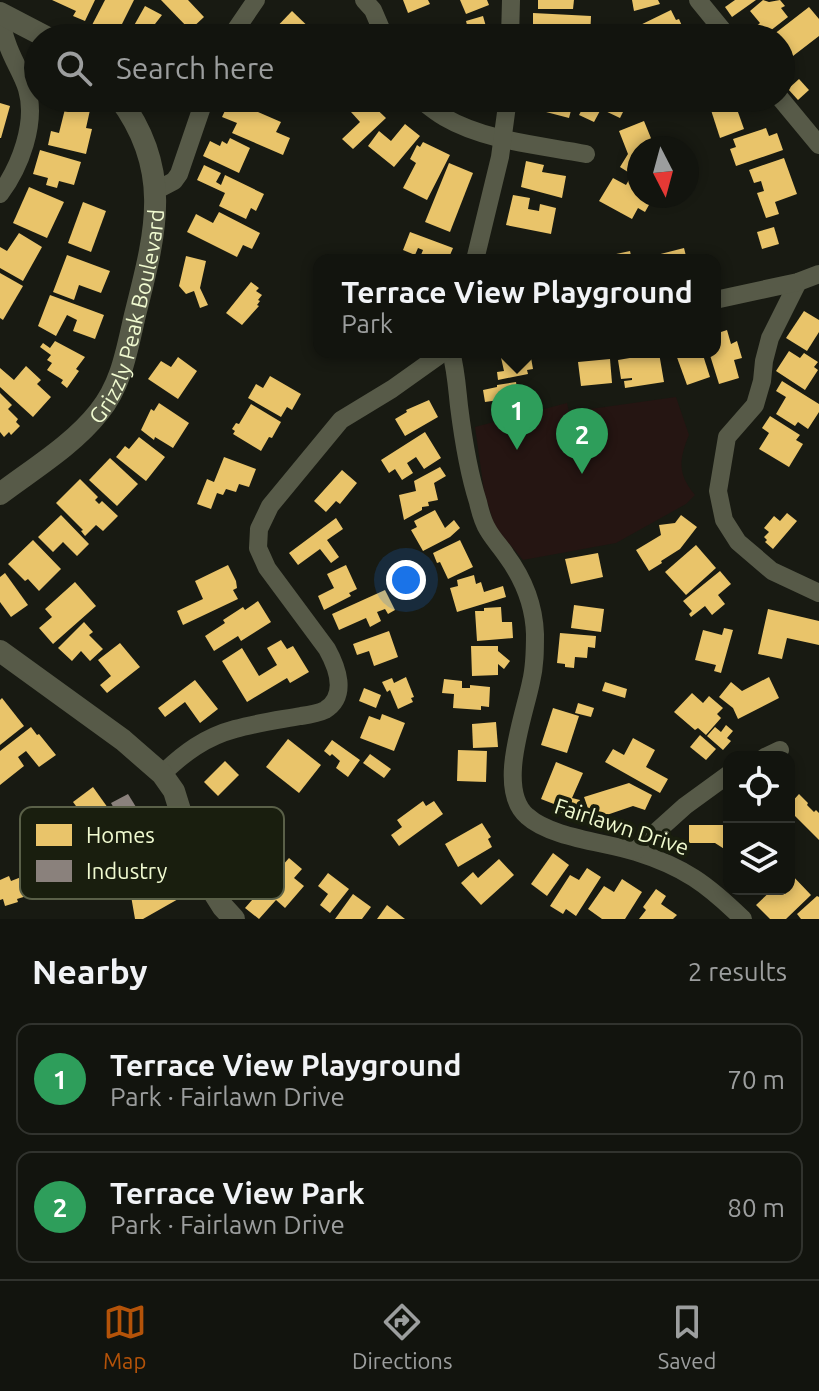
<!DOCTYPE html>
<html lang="en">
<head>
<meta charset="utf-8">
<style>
  body { margin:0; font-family:Ubuntu,sans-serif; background:#1f211c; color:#f1f3f6 }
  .controls { position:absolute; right:24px; bottom:24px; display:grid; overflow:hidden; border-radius:16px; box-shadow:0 4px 12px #0003 }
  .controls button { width:72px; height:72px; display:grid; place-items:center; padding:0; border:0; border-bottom:2px solid #31332e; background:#12140e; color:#f1f3f6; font:40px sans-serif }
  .compass { position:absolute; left:627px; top:136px; width:72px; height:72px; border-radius:50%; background:#12140e; box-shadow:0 4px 12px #0003; rotate:174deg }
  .you { position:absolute; left:406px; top:580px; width:28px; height:28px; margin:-20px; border:6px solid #fff; border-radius:50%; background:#1a73e8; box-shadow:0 0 0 12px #1a73e833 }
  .badge { display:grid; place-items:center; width:52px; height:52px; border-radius:50%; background:#b45309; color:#fff; font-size:26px; font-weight:700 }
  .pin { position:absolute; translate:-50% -66px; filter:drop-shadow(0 2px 4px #0008) }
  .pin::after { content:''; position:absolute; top:42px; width:28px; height:24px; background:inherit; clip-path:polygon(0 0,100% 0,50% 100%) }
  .popup { position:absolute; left:313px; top:254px; width:408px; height:104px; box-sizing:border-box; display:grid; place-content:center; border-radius:16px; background:#12140e; filter:drop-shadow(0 2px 6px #0005); font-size:26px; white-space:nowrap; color:#9c9e9e }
  .popup b { font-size:30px; color:#f1f3f6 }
  .popup::after { content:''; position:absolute; left:50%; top:100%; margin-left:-16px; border:16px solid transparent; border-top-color:#12140e }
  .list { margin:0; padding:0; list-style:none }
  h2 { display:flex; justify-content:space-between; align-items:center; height:104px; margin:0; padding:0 32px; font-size:34px }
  h2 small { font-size:26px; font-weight:400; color:#9c9e9e }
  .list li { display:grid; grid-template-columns:52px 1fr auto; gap:24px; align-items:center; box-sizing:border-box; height:112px; margin:0 16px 16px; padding:0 16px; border:2px solid #31332e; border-radius:16px }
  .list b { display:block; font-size:30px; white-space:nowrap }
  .list p { margin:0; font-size:26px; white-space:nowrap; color:#9c9e9e }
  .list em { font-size:26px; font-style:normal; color:#9c9e9e }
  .icon { flex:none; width:44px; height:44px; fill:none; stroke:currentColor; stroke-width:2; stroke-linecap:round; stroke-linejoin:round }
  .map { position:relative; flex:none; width:819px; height:919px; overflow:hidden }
  .search { position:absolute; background:#12140e; box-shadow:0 4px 12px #0003; left:24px; right:24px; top:24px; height:88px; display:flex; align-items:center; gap:20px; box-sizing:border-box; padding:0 28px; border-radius:44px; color:#9c9e9e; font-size:30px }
  .sheet { height:360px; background:#12140e }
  nav { display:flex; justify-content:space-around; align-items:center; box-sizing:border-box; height:112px; border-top:2px solid #31332e; background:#12140e; font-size:22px; color:#9c9e9e }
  nav a { display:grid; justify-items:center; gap:4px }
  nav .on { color:#b45309 }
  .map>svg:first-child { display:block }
</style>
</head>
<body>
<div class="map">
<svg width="819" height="919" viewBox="0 0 819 919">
  <rect width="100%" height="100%" fill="#181a12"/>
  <path fill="#251512" d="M676 397 689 435C679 459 677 474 695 495L686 504 616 543 523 560 495 527 484 491 475 427 567 403 569 412Z"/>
  <g fill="#e9c46a">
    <polygon points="52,0 95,0 85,21 73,16 76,11"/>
    <polygon points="105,0 134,0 115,38 91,27"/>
    <polygon points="161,0 188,0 204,17 190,30"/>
    <polygon points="403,0 428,0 430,4 408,13"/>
    <polygon points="460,0 487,0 489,5 466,14"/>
    <polygon points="538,0 574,0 573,9 538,9"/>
    <polygon points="632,0 658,0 660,4 634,11"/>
    <polygon points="735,0 756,0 732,17 725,7"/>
    <polygon points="763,0 769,2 780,0 785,6 781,8 788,17 761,38 754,38 749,32 760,23 750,11"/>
    <polygon points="145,6 162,15 155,24 161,38 127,38"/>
    <polygon points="809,7 819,19 819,36 793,56 791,54 781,62 781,38 769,38"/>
    <polygon points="671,10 676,20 679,19 686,35 680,38 634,38 630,30"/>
    <polygon points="292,11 320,38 274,38 270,34"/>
    <polygon points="533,13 591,16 590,38 568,38 569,31 533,29"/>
    <polygon points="483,16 487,30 470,34 471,38 450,38 449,34 468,29 466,21"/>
    <polygon points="799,79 809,90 798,100 788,89"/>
    <polygon points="365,98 386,118 353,149 342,139 360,122 351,112"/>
    <polygon points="529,98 566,98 565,100 573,103 569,118 527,107"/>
    <polygon points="588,98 630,98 620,118 601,109 594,122 579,115"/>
    <polygon points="733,98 744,129 720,138 710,107"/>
    <polygon points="230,100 281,122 276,132 290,138 283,155 232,133 237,123 222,117"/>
    <polygon points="0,103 10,106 1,138 0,138"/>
    <polygon points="66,105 90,110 86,128 92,129 86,154 48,145 51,131 59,133"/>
    <polygon points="644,121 655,148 639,148 639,179 620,167 628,154 619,131"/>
    <polygon points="405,124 420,136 394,167 368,146 379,131 391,141"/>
    <polygon points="766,128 769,136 777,133 783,150 736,166 730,149 736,147 733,139"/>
    <polygon points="230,138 250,148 239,173 203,156 210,141 220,146 222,141 227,144"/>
    <polygon points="423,142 450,155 427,200 403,188 416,163 410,159 417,145 420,147"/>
    <polygon points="40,150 81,162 74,185 59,181 57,188 46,185 48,178 33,174"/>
    <polygon points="784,158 797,194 775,202 779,214 766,218 757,193 764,191 761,181 754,183 749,170"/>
    <polygon points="526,161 544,165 542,172 566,176 562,198 521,187"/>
    <polygon points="449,163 473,173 450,232 425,222"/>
    <polygon points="204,165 221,173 216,182 221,185 225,175 264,194 256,211 251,208 246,219 219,206 225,193 197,180"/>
    <polygon points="613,178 626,185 630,178 639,183 639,196 654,196 645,212 638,208 632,219 599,201"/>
    <polygon points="29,187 64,202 47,238 13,223"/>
    <polygon points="513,195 530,198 528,209 539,211 540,204 556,208 551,234 506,225"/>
    <polygon points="83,202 106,211 91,252 68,243"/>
    <polygon points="219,212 260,233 252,249 243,245 237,257 187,232 196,214 213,223"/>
    <polygon points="774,227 779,244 762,249 757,232"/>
    <polygon points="410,232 453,248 448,260 442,258 441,260 419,260 423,250 418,248 415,255 403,250"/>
    <polygon points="19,233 42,247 23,281 0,268 0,247 7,251"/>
    <polygon points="684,248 687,260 642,260 641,259"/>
    <polygon points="630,251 632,260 593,260 593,259"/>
    <polygon points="67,255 110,271 101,293 79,285 74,300 53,292"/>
    <polygon points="186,256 206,261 200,288 208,305 200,308 194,291 186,294 179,286"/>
    <polygon points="0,273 23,286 3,320 0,318"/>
    <polygon points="251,282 259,288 256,291 262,295 258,300 260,301 257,305 259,306 242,325 226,313"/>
    <polygon points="50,295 104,315 95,339 73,331 77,320 67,315 56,336 38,326"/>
    <polygon points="804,311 819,320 819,332 807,351 786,338"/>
    <polygon points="727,330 731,344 737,341 742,358 734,360 739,378 719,384 709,352 715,352 715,334"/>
    <polygon points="55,341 85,357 76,369 79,371 67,388 61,383 63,380 47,370 52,363 47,360 51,355 40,347 43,343 50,348"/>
    <polygon points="789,351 800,358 804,353 818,362 814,367 818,370 805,390 776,371"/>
    <polygon points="530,352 533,369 527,370 528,374 498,380 497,372 504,371 500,353"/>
    <polygon points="675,352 702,352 710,377 687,385"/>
    <polygon points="659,353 664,382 625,388 624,381 632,380 632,378 621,379 618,360"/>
    <polygon points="178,357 197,371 178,399 148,379 161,361 171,367"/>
    <polygon points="610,359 612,383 581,386 578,362"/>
    <polygon points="26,366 41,380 37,384 51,397 33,417 0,387 0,368 14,380"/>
    <polygon points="270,376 301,394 292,410 287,407 281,417 248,398 256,384 263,388"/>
    <polygon points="782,381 819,404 819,412 808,429 798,422 795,426 776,414 786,397 776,391"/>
    <polygon points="516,382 521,412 501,415 499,400 485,402 483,390 497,387 497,385"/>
    <polygon points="0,393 12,405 8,409 18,419 16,422 20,426 11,435 9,432 4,437 0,432"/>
    <polygon points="429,400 438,417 405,436 395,419 407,412 406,410"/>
    <polygon points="159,403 189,423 173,448 155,437 154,440 141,430 151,409 154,411"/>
    <polygon points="251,404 281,422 272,438 269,437 261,451 233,434 235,431 232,429 236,423 239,424"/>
    <polygon points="770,416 800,435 796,440 803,444 789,467 759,449 769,433 762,428"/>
    <polygon points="425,432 441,458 424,469 416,457 407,463 413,473 402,480 395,469 389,473 381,460"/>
    <polygon points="139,437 165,457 146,481 116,457 125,446 129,449"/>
    <polygon points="224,457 256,469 249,487 239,484 236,492 226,489 223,495 217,493 211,509 197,504 207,479 214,482"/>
    <polygon points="110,458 138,484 117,506 89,480"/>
    <polygon points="440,467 446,476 434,483 438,500 428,502 429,506 422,507 422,510 404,520 399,495 416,491 414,481"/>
    <polygon points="342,470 357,483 340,504 336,501 326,512 314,501"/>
    <polygon points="80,479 98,497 95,500 99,504 102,501 118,516 103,531 96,525 85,536 81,531 83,530 56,503"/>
    <polygon points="435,510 445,528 454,520 460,528 450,537 423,551 411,530 417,527 414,521"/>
    <polygon points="787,513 797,521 773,549 765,542 767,540 764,537 769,532 764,528 774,516 780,521"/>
    <polygon points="61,515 89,544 77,556 63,542 53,552 38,537"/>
    <polygon points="681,515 697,527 680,549 661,561 662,563 649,571 636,550 661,535 659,525 675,523"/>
    <polygon points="336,518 343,529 327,540 339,557 331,563 320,549 298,565 289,553"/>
    <polygon points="33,540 61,569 39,591 28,579 25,581 8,564"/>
    <polygon points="460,540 473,567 448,579 440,562 437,563 433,553"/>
    <polygon points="696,545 716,568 686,595 665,572"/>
    <polygon points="598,553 603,577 571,584 565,559"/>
    <polygon points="228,565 236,581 237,588 233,590 238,599 183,625 177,611 203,599 195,581"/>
    <polygon points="346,565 357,589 349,593 351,596 324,610 318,596 334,588 327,574"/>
    <polygon points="720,571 731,584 718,595 725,604 712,615 705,606 691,617 689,614 692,611 683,601"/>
    <polygon points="5,573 28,605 11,617 0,602 0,577"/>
    <polygon points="474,575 476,584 481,582 484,592 503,586 506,597 457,612 450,588 458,586 457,580"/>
    <polygon points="75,582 96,606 53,644 39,628 52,617 45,609"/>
    <polygon points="385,590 395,610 388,614 385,609 377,612 381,621 370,627 366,618 339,630 332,614"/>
    <polygon points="258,601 271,622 241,641 238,636 214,651 205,636 225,623 223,620 243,607 245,610"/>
    <polygon points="574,605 604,609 601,632 571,628"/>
    <polygon points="501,607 502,622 512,622 513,638 477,641 475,611 484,611 484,608"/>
    <polygon points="768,609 819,621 819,645 787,638 782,659 758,654"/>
    <polygon points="84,622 93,632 89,635 103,649 90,661 81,651 72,661 58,648"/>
    <polygon points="724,628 733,630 721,673 714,671 716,665 695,660 703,630 722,635"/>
    <polygon points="389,631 398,657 374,666 369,651 357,655 353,644"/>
    <polygon points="560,633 596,636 595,648 588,647 587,658 575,657 574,668 565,667 565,664 557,663"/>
    <polygon points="281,640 287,649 293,646 309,672 290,683 287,678 247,702 222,661 242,648 259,676 277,665 267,648"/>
    <polygon points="120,643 140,667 107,693 100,685 111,676 98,660"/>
    <polygon points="471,646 498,646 498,651 510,661 504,669 498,664 498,675 472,676"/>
    <polygon points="406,677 414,697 411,698 413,702 398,709 390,690 387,692 382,682 392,678 394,683"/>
    <polygon points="769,677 779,698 738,719 733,708 719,697 731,682 742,691"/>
    <polygon points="444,679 462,681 462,688 470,688 470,685 490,687 489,707 481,706 481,710 453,708 454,694 442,693"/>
    <polygon points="195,680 218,709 200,723 185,702 165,717 158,708"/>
    <polygon points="605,682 627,689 625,698 602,691"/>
    <polygon points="364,688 381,695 376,708 359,701"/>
    <polygon points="692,693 703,703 709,696 723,708 717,714 721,718 706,735 698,728 695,730 674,712"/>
    <polygon points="2,698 24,726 0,745 0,700"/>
    <polygon points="578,703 594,708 591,717 575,713"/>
    <polygon points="553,708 579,716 567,753 541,745"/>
    <polygon points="382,714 405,723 394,751 360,738 369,716 380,720"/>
    <polygon points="496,722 498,747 473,748 472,724"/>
    <polygon points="726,725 733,731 727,738 731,741 723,750 707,736 715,727 721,732"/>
    <polygon points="31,727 37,735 39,734 56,755 39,767 26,751 18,757 24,766 0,785 0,751"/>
    <polygon points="700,735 716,749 706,760 690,747"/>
    <polygon points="633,738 655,750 646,767 668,779 660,793 605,762 613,749 624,755"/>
    <polygon points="288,739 321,765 299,793 266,767"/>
    <polygon points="332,740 360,760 348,777 336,768 340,761 332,754 330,756 324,751"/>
    <polygon points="458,750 487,751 486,782 457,781"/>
    <polygon points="370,754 391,769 384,778 363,763"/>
    <polygon points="225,761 239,775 218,796 204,782"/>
    <polygon points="556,762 583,773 572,798 580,800 573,817 557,811 559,806 541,799"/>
    <polygon points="629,783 652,795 645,810 633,806 592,820 584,797"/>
    <polygon points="93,787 113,815 93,829 73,802"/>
    <polygon points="799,794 808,803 807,805 814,812 816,810 819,813 819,840 789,810 789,805"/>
    <polygon points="423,801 426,806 434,801 443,814 399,846 391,835 402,827 397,820"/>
    <polygon points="242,808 253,819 262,810 273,820 240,855 223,839 237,825 231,820"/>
    <polygon points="482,823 491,837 488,839 492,847 458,867 445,844"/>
    <polygon points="689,825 725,825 729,829 729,852 715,843 689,843"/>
    <polygon points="271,827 285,839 271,853 279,861 264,877 256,869 250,876 237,864"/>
    <polygon points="137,828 150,868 117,879 104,840"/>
    <polygon points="553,853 569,865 547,896 531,884"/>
    <polygon points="289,858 302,869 294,878 304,886 285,908 276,900 259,919 245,908"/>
    <polygon points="499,859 514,875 481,905 461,883 473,872 478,878"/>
    <polygon points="72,863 78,878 69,882 63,866"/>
    <polygon points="587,868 601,877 576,916 566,909 563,914 550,906 570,875 579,880"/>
    <polygon points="789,872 811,895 786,919 770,919 756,905 773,889 789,889"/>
    <polygon points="328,873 349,889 330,913 320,905 328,894 318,886"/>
    <polygon points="29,874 34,888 28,890 30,895 17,899 18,902 5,906 3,899 0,900 0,880 9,876 11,881"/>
    <polygon points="153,878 160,889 171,883 180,898 143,919 135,919 130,890"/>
    <polygon points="622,879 642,892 625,919 602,919 588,909 604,886 614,892"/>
    <polygon points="656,889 666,896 661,904 677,915 673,919 639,919 646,910 643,907"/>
    <polygon points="353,894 371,907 362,919 335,919"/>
    <polygon points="817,896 819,897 819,919 801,919 797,914"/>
    <polygon points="387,905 405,919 377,919"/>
  </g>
  <polygon fill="#8a817c" points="128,794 136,807 119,817 111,803"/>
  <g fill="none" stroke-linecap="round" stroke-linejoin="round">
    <g stroke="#575a48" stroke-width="18">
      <polyline points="364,0 373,10 385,38"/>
      <polyline points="698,0 729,38"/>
      <path d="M0 19C2 27 4 35 7 43 12 59 22 73 27 89 37 123 20 167 0 194"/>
      <polyline points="230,38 256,0"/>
      <polyline points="510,38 511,0"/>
      <path d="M418 98C426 104 435 112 444 117 485 141 539 145 586 154"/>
      <polyline points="780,98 819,145"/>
      <polyline points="155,191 174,181 179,174 205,98"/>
      <polyline points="475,260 500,157 508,98"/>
      <polyline points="798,282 770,338 764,361 762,381 755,405 727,437 718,491 724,520 738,542 772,571 819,593"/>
      <polyline points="715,300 798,282 819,274"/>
      <path d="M451 352C456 370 457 388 459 406 463 438 468 471 478 502 480 511 483 522 488 530 493 539 501 547 506 555 523 578 534 605 535 634 535 650 535 666 531 682 524 717 496 789 527 816 551 838 605 842 636 852 684 867 707 884 743 919"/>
      <polyline points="765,757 780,750"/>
      <path d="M162 774C184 753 205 737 235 729 256 723 279 720 301 716 308 715 319 713 325 710 348 696 337 667 327 649L267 568 258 548 259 529 270 506 341 420 392 389 444 352"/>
      <polyline points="635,851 685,806 729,774"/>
    </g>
    <g stroke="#575a48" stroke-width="22">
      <polyline points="0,13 48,38"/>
      <path id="s1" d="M0 494C33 469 73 445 99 412 122 384 127 349 135 315 155 235 174 171 119 98"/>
      <polyline points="0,651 123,740 162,774 174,791 193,852 204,877 223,907 234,919"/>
    </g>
  </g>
  <g text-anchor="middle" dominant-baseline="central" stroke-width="8" stroke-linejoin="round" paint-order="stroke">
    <g font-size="22" fill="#f0fad0" stroke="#191e0e">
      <text stroke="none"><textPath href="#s1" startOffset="230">Grizzly Peak Boulevard</textPath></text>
      <text transform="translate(622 826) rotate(18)">Fairlawn Drive</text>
    </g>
  </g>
  <rect x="20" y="807" width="264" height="92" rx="12" fill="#191e0e" stroke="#5a6048" stroke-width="2"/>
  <rect x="36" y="824" width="36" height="22" fill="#e9c46a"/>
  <rect x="36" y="860" width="36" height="22" fill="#8a817c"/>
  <g font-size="22" fill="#f0fad0">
    <text x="86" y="843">Homes</text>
    <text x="86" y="879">Industry</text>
  </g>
</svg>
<div class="controls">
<button><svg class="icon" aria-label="locate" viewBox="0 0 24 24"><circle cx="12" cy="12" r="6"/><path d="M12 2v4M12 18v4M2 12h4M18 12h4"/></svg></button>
<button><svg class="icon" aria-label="layers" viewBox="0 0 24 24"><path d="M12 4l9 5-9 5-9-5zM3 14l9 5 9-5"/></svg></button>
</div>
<svg class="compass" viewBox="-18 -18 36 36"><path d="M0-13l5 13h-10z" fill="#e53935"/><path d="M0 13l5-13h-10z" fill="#9c9e9e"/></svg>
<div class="you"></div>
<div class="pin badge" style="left:517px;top:450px;background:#2e9e5b">1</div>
<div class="popup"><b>Terrace View Playground</b>Park</div>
<div class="pin badge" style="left:582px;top:474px;background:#2e9e5b">2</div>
<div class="search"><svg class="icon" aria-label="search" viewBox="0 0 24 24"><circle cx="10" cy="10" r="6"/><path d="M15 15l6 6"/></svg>Search here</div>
</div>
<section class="sheet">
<h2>Nearby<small>2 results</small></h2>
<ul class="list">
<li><span class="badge" style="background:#2e9e5b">1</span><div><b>Terrace View Playground</b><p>Park · Fairlawn Drive</p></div><em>70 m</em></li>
<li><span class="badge" style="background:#2e9e5b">2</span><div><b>Terrace View Park</b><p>Park · Fairlawn Drive</p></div><em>80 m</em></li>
</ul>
</section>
<nav>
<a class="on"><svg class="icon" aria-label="map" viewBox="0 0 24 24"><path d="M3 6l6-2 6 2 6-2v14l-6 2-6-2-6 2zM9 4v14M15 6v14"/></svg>Map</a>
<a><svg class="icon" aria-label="directions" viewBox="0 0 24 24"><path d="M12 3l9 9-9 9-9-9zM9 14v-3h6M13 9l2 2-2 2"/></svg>Directions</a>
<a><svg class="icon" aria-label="saved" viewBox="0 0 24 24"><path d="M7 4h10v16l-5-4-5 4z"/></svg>Saved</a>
</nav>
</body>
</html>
